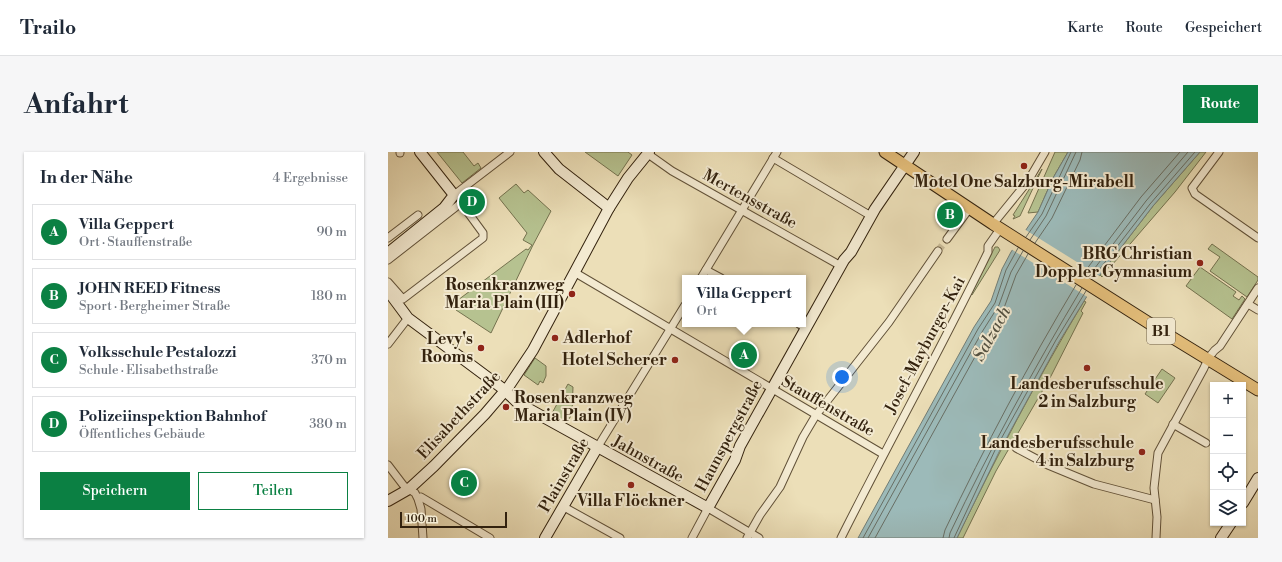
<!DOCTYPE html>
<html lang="de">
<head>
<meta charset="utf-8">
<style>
  body { margin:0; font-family:"Libre Bodoni",serif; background:#f6f6f7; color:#1f2937 }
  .controls { position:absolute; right:12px; bottom:12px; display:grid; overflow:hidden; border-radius:0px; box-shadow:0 1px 3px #0004 }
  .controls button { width:36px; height:36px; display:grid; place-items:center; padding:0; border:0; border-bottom:1px solid #e0e1e3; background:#fff; color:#1f2937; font:20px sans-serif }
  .scale { position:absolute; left:12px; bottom:10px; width:107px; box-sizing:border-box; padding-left:4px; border:2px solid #33220e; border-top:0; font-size:11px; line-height:14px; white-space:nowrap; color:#33220e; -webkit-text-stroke:3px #f3ead1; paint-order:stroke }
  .you { position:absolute; left:454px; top:225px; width:14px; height:14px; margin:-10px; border:3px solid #fff; border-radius:50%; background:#1a73e8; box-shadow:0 0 0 6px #1a73e833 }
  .badge { display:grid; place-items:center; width:26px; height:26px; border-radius:50%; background:#0b8043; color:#fff; font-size:13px; font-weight:700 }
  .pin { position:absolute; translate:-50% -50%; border:2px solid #fff; box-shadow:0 1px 4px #0006 }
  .popup { position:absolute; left:294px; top:123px; width:124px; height:52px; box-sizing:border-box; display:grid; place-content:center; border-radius:0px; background:#fff; filter:drop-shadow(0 1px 3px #0005); font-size:13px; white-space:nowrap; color:#747a83 }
  .popup b { font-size:15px; color:#1f2937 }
  .popup::after { content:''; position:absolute; left:50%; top:100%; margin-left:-8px; border:8px solid transparent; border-top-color:#fff }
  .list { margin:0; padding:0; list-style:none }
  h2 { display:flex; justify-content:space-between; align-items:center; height:52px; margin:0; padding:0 16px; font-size:17px }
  h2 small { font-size:13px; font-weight:400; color:#747a83 }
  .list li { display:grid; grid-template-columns:26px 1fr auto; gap:12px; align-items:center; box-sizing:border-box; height:56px; margin:0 8px 8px; padding:0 8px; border:1px solid #e0e1e3; border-radius:0px }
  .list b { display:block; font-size:15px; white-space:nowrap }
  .list p { margin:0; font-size:13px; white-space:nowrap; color:#747a83 }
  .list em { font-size:13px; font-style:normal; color:#747a83 }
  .actions { display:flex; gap:8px; padding:12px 16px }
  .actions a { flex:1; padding:9px 0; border:1px solid #0b8043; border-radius:0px; text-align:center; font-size:14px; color:#0b8043 }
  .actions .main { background:#0b8043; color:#fff }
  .icon { flex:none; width:22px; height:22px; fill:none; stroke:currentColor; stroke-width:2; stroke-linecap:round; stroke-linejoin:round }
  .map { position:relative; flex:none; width:870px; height:386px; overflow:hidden; border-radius:0px }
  header { display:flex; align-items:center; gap:24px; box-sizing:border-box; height:56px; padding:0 20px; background:#fff; border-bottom:1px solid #e0e1e3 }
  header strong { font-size:19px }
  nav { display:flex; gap:22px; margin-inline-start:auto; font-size:14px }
  .intro { display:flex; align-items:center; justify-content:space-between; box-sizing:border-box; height:96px; padding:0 24px }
  h1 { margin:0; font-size:28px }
  .button { padding:10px 18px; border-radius:0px; background:#0b8043; color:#fff; font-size:14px; font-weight:700 }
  main { display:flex; gap:24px; padding:0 24px }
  aside { flex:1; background:#fff; border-radius:0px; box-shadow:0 1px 3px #0004 }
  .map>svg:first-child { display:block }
</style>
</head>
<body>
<header>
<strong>Trailo</strong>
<nav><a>Karte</a><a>Route</a><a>Gespeichert</a></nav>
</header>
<div class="intro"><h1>Anfahrt</h1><a class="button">Route</a></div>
<main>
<aside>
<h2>In der Nähe<small>4 Ergebnisse</small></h2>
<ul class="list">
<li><span class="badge">A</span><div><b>Villa Geppert</b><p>Ort · Stauffenstraße</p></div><em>90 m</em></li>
<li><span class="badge">B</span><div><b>JOHN REED Fitness</b><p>Sport · Bergheimer Straße</p></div><em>180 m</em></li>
<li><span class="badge">C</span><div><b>Volksschule Pestalozzi</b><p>Schule · Elisabethstraße</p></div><em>370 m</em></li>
<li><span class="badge">D</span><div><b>Polizeiinspektion Bahnhof</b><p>Öffentliches Gebäude</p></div><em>380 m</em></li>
</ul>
<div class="actions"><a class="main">Speichern</a><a>Teilen</a></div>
</aside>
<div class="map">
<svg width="870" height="386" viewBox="0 0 870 386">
  <rect width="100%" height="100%" fill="#ecdfb8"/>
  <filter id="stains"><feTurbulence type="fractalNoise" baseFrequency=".005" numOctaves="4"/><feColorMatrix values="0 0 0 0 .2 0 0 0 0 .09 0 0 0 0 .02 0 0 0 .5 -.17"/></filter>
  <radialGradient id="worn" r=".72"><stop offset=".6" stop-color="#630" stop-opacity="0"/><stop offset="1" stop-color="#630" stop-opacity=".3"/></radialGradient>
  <g fill="#b6c290" stroke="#74724f">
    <polygon points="49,0 75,0 86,14 90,11 93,16 74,31"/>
    <polygon points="197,0 240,0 244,3 230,24"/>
    <polygon points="667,0 680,0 665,26 650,60 640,61"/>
    <polygon points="812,0 818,0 787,40 724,113 722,113 714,125 712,123 765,54"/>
    <polygon points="654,17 632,64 625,67 627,64 625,63"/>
    <polygon points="128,32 136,41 140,38 163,59 145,93 103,181 68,158 66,153 70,148 138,97 140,98 144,93 135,88 139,81 111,46"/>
    <polygon points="824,92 870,125 870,128 859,145 822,119 832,105 820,97"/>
    <polygon points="607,95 610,95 612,98 584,143 583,142"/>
    <polygon points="812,115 848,140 845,144 851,148 854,144 857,147 844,167 798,134"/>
    <path d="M696 149 698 150 693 159 695 161 663 224 608 319 575 386H569C608 305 650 226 696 149Z"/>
    <polygon points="147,206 158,214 158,224 155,231 152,229 150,233 136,223"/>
    <polygon points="774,217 787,226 770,251 757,242"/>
    <polygon points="180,232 185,235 184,262 178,272 163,263"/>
  </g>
  <polygon fill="#9cbab9" stroke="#727d75" points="680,0 812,0 765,54 712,123 671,190 612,298 569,386 470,386 586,175 603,149 614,117 623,100 650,60 665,26"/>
  <polygon fill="#ecdfb8" points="636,77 713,125 701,146 623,97"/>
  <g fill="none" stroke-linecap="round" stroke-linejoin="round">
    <g stroke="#686e64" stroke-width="1">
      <polyline points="638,85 654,62 683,0"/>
      <polyline points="642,88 658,64 688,0"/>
      <polyline points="647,91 664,66 692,8 694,0"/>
      <polyline points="695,122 753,45 792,0"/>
      <polyline points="700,125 758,49 800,0"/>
      <polyline points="704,127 762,52 807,0"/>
      <polyline points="475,386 590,177 607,151 618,118 630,96"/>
      <polyline points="480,386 594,180 611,153 623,120 635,99"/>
      <polyline points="487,386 599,183 616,156 628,123 640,102"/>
      <path d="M555 386 557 378C597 294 640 213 688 133"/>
      <path d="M561 386 562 381C602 297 646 216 694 136"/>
      <polyline points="566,386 608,296 668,188 698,139"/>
    </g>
    <polyline stroke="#c7b996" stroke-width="7" stroke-dasharray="7 3.5" stroke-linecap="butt" points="550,99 559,87"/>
    <g stroke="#615138" stroke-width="9">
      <g id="street">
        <polyline points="831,0 804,36 807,42 870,86"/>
        <polyline points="12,1 12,0"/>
        <polyline points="260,2 284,19 453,114"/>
        <polyline points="385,6 483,64"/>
        <polyline points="66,43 122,0"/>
        <polyline points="605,72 640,29 657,0"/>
        <polyline points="0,86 30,63"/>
        <polyline points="559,87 581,57"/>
        <polyline points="0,108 73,51 95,81 95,86 15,147 0,130"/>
        <polyline points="318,118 333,126"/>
        <polyline points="186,120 495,302"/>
        <polyline points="313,126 389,0"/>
        <polyline points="860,152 870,158"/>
        <polyline points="411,172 418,176"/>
        <polyline points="0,192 20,166"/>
        <polyline points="785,272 818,291"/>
        <polyline points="209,296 297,153"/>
        <polyline points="628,296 660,313 706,332 767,348"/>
        <polyline points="0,313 16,334 27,341 30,347 33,357 35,386"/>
        <polyline points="33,345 102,386"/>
        <polyline points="176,355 232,386"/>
        <polyline points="304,386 320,356 371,386"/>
        <polyline points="359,386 372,363 392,335 415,285 428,263 501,170 550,99"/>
        <path d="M453 386C501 290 553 197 600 100V94L612 77"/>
        <path d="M768 386 769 365 766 336 770 301 816 216C820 207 823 200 832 194L870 136"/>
      </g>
    </g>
    <g stroke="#33220e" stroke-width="12">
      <g id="secondary">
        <polyline points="156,0 171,17 221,56"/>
        <polyline points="0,101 56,56 66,43 32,0"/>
        <polyline points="0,139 20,166 114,236 130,251 320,356 347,308 352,294 456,108 463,100 487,57 526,0"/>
        <polyline points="0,349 21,337 46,314 97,262 121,234 145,198 221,56 240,26 261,0"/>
        <polyline points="855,351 870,326"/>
        <polyline points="157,386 209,296"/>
        <polyline points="833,386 843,371"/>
      </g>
    </g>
    <g stroke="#33220e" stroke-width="13">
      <polyline id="primary" points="497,0 605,72 772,178 870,238"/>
    </g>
    <use href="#street" stroke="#f3ead1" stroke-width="7"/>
    <use href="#secondary" stroke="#f3ead1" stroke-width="10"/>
    <use href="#primary" stroke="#e6c07c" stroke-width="11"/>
  </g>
  <g fill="#8f2418" stroke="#f3ead1" stroke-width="1.5">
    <circle cx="636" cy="14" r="4"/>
    <circle cx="812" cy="111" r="4"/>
    <circle cx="184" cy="142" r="4"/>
    <circle cx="167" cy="186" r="4"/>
    <circle cx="93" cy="196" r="4"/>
    <circle cx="287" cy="208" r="4"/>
    <circle cx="699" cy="216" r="4"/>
    <circle cx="118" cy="255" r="4"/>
    <circle cx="754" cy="300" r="4"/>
    <circle cx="243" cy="333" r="4"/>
  </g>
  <g text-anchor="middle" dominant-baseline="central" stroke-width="4" stroke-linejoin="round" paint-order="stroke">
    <rect fill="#f3ead1" stroke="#6d5e48" stroke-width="1" x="759" y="166" width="28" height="26" rx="3"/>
    <g font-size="15" font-weight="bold" fill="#33220e">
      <text x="773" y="179">B1</text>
    </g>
    <g font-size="16" font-weight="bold" fill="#33220e" stroke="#f3ead1" text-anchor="end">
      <text x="636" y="30" text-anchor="middle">Motel One Salzburg-Mirabell</text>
      <text x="804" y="102">BRG Christian<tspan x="804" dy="18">Doppler Gymnasium</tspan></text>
      <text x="176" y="133">Rosenkranzweg<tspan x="176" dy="18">Maria Plain (III)</tspan></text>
      <text x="175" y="186" text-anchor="start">Adlerhof</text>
      <text x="85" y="187">Levy's<tspan x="85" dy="18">Rooms</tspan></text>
      <text x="279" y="208">Hotel Scherer</text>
      <text x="699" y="232" text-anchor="middle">Landesberufsschule<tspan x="699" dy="18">2 in Salzburg</tspan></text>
      <text x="126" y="246" text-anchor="start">Rosenkranzweg<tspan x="126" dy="18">Maria Plain (IV)</tspan></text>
      <text x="746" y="291">Landesberufsschule<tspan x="746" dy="18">4 in Salzburg</tspan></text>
      <text x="243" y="349" text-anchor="middle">Villa Flöckner</text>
    </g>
    <g font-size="16" fill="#33220e" stroke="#f3ead1">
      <text transform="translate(362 47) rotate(29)">Mertensstraße</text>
      <text transform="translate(537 193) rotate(-62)">Josef-Mayburger-Kai</text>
      <text transform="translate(440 254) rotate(30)">Stauffenstraße</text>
      <text transform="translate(71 263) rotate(-47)">Elisabethstraße</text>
      <text transform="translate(341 284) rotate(-62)">Haunspergstraße</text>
      <text transform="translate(260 307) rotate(29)">Jahnstraße</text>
      <text transform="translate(176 323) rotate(-60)">Plainstraße</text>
    </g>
    <g font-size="17" font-style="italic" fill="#525041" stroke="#f3ead1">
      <text transform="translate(604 182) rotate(-61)">Salzach</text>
    </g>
  </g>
  <rect width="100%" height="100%" filter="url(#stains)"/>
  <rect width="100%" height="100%" fill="url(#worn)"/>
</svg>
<div class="controls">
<button>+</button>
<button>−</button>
<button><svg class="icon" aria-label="locate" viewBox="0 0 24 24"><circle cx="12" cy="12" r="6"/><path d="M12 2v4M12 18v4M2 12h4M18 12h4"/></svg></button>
<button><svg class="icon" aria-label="layers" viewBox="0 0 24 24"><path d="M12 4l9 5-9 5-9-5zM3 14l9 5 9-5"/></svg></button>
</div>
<div class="scale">100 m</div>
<div class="you"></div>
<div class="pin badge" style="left:356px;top:203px">A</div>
<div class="popup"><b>Villa Geppert</b>Ort</div>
<div class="pin badge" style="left:562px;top:63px">B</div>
<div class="pin badge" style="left:76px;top:331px">C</div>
<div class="pin badge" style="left:84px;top:50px">D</div>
</div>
</main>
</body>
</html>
